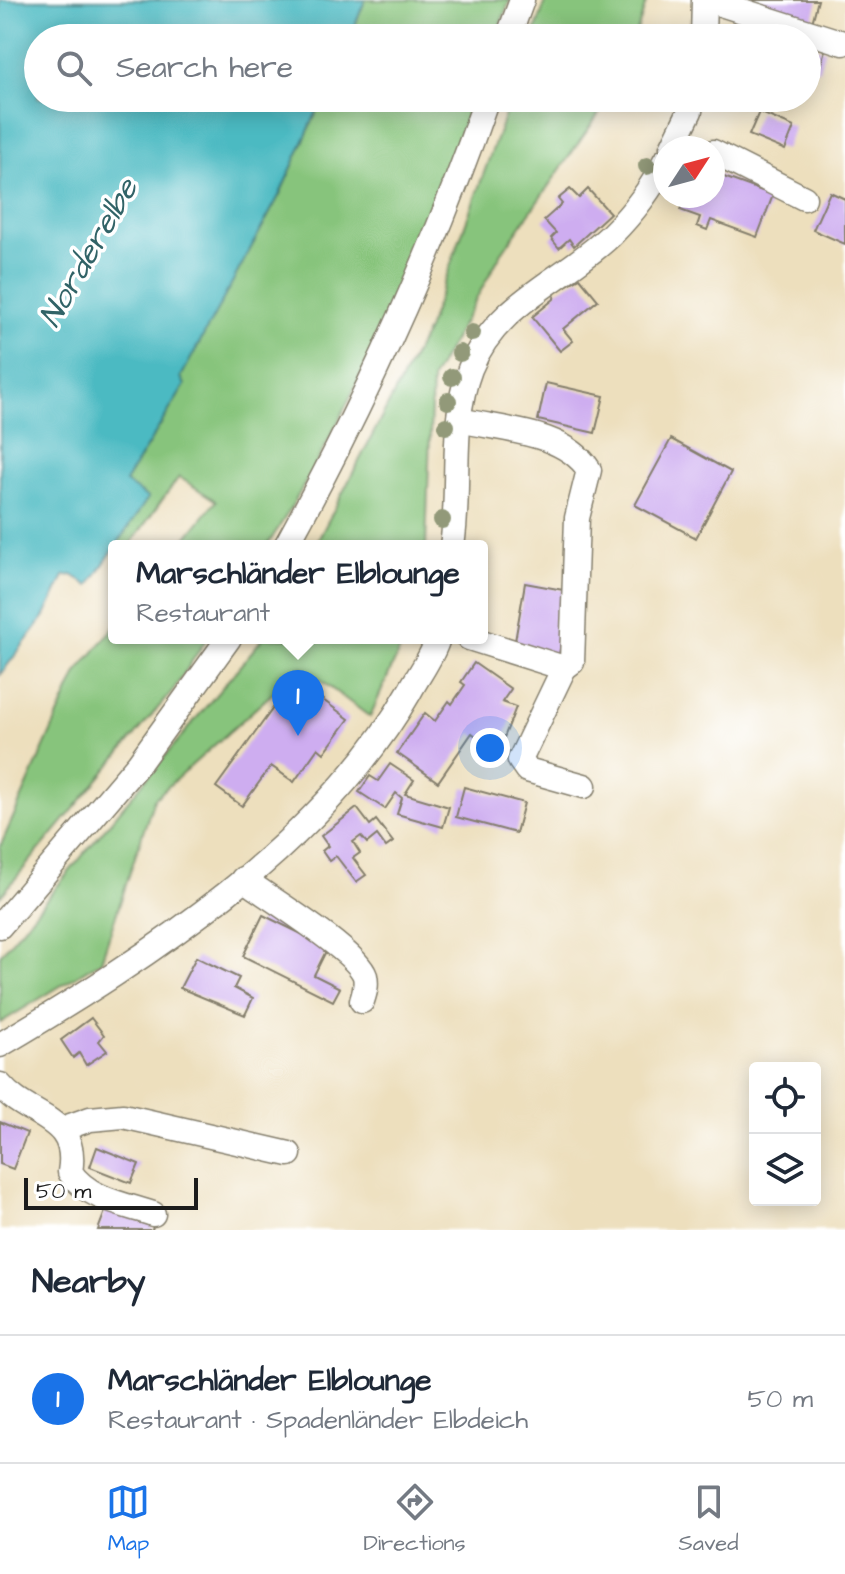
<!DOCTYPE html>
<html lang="en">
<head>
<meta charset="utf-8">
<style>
  body { margin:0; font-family:"Architects Daughter",sans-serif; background:#f6f6f7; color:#1f2937 }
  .controls { position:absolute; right:24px; bottom:24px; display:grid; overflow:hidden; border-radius:8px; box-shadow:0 4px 20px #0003 }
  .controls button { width:72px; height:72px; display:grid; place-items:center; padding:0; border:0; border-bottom:2px solid #e0e1e3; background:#fff; color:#1f2937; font:40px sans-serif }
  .compass { position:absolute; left:653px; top:136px; width:72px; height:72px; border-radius:50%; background:#fff; box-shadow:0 4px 20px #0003; rotate:54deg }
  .scale { position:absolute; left:24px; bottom:20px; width:174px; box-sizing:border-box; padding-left:8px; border:4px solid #1c1c1c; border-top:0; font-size:22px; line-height:28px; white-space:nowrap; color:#1c1c1c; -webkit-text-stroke:6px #fff; paint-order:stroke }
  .you { position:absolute; left:490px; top:748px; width:28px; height:28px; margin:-20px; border:6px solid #fff; border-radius:50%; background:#1a73e8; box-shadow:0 0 0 12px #1a73e833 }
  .badge { display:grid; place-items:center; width:52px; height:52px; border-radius:50%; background:#1a73e8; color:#fff; font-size:26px; font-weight:700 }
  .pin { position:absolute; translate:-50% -66px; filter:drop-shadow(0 2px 4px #0008) }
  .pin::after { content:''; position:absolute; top:42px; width:28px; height:24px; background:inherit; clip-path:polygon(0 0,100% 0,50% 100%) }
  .popup { position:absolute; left:108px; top:540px; width:380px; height:104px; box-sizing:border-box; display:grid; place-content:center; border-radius:8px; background:#fff; filter:drop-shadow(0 2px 6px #0005); font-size:26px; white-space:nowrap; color:#747a83 }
  .popup b { font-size:30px; color:#1f2937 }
  .popup::after { content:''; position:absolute; left:50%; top:100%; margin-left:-16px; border:16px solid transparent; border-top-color:#fff }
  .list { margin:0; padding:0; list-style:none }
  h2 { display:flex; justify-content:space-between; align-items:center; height:104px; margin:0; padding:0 32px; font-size:34px }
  h2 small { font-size:26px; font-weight:400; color:#747a83 }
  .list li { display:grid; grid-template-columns:52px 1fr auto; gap:24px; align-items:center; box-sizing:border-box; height:128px; padding:0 32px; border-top:2px solid #e0e1e3 }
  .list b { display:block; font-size:30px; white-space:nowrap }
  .list p { margin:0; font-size:26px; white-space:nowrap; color:#747a83 }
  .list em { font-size:26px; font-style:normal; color:#747a83 }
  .icon { flex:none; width:44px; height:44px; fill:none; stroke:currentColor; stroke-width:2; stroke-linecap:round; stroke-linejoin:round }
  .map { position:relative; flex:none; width:845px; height:1230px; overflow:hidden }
  .search { position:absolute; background:#fff; box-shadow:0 4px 20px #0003; left:24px; right:24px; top:24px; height:88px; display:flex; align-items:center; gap:20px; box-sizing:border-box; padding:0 28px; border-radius:44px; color:#747a83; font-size:30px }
  .sheet { height:232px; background:#fff }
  nav { display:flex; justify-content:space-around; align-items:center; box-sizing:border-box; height:112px; border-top:2px solid #e0e1e3; background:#fff; font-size:22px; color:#747a83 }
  nav a { display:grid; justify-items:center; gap:4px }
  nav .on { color:#1a73e8 }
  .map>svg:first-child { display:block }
</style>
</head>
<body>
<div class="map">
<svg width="845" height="1230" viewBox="0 0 845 1230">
  <rect width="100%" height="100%" fill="#fff"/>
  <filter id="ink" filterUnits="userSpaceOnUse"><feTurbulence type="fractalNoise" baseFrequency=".0125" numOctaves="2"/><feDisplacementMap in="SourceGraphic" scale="16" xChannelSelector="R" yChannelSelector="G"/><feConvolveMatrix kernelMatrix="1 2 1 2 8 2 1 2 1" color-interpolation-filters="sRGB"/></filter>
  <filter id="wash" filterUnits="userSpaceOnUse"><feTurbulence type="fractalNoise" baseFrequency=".006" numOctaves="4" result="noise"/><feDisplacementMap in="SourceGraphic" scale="32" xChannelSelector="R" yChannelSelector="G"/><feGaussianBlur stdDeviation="1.8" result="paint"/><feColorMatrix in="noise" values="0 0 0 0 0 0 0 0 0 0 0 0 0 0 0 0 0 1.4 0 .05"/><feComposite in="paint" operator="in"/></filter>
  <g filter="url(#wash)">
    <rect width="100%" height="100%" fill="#eddfbd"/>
    <g fill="#87c47b" stroke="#52704c" stroke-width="2">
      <polygon points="365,0 510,0 495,38 350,38"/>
      <polygon points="546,0 647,0 635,38 533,38"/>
      <path d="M323 98H473C416 251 357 408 267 546H180L216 501 179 477 129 546H116L147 498 124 483 185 385 180 378 279 196Z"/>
      <polygon points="511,98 610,98 501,254 432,379 426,546 315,546 427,330"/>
      <polygon points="114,627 114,638 207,638 174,689 0,897 0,847 77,673"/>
      <polygon points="263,638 405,638 370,717 302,667 154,799 101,961 0,1023 0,955"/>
    </g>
    <polygon fill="#4bbac2" stroke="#346b6f" stroke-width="2" points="0,0 365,0 350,38 38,38 38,98 323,98 279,196 181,377 185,385 125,482 148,498 89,586 72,575 64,576 45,616 0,675"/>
    <g id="blocks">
      <g fill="#ceadf0">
        <polygon points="753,0 818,0 812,23 751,6"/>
        <polygon points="734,26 776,37 776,38 731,38"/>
        <polygon points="807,45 825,50 819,70 807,67"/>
        <polygon points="759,112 794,127 785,150 749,135"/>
        <polygon points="713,173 773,195 757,237 711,220 707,230 697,226 700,217 680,210 685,196 713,196"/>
        <polygon points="570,189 579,198 588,189 610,213 574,246 569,239 559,248 551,238 556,233 544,220 562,204 558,199"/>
        <polygon points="830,192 845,199 845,244 813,230"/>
        <polygon points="580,278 598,300 563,329 573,341 560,351 532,317 554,299 555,292"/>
        <polygon points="546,383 604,396 595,433 538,420"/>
        <polygon points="671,439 731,472 696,538 635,505"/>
        <polygon points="525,583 569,591 559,655 514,647"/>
        <polygon points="474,663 511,689 502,702 516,707 498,753 472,733 438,782 397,753 425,713 435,721 449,701 452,704 465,685 461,682"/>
        <polygon points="294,679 349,719 324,753 318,748 294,782 271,766 242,806 216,787"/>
        <polygon points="390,764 414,780 405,794 449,807 443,827 397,814 402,798 396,793 385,809 359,792 370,776 378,781"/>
        <polygon points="464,787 524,803 516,833 456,817"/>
        <polygon points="357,808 370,825 376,820 393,842 386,847 377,835 367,843 361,836 353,842 360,853 353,858 366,875 356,882 336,856 329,861 322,851 328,846 321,836"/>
        <polygon points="263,915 328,947 314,975 340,988 333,1001 243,956"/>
        <polygon points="196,957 239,978 234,988 253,998 245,1015 180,988"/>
        <polygon points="91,1018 104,1035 99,1041 107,1051 86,1065 79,1053 73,1058 61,1040"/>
        <polygon points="0,1122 27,1133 13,1169 0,1164"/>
        <polygon points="97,1147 139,1164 131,1183 90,1167"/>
        <polygon points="106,1209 153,1226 152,1230 98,1230"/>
      </g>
    </g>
  </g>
  <g filter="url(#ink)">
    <use href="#blocks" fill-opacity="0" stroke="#847e6c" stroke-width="2"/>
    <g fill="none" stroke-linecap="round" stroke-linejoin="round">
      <g stroke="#847e6c" stroke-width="27">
        <g id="minor">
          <polyline points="708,0 843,43"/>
          <polyline points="508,38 522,0"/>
          <polyline points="703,38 704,0"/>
          <polyline points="672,148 690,111 692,98"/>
          <polyline points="713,152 804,198"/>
          <path d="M460 420C501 430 564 431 589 470L577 518 572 662 564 668 469 638"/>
          <path d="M286 546C365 402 433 254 487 98"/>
          <path d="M452 546C461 489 449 424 470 369 496 303 563 281 611 235 632 214 652 188 665 161"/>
          <polyline points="564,668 520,760 527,770 584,786"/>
          <path d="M243 879C268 897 357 951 365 976 367 985 365 992 362 1001"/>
          <polyline points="0,926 139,763 229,638"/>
          <path d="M0 1045C149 957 322 845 410 691 419 674 433 656 438 638"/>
          <path d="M0 1085C28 1119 80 1116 70 1172 88 1199 123 1204 153 1214"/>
          <polyline points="62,1129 90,1119 123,1116 289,1154"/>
        </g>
      </g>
      <use href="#minor" stroke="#fff" stroke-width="24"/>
    </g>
    <g fill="#929979">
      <circle cx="647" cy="166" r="9"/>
      <circle cx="472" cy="333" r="9"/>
      <circle cx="460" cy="353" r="9"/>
      <circle cx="452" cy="377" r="9"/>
      <circle cx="448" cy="401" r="9"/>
      <circle cx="446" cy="426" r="9"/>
      <circle cx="442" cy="520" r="9"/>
    </g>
  </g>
  <g text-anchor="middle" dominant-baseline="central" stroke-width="7" stroke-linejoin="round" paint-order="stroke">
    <g font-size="32" font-style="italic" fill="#316367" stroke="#fff">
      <text transform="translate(89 253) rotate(-60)">Norderelbe</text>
    </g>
  </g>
</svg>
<div class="controls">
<button><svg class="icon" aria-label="locate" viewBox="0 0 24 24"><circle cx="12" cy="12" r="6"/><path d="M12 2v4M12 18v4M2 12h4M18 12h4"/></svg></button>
<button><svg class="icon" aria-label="layers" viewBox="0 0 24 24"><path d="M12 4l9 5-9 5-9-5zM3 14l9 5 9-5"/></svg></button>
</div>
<svg class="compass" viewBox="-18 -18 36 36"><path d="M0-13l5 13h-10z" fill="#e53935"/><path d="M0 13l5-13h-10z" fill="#747a83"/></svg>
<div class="scale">50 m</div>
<div class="you"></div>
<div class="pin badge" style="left:298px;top:736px">1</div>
<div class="popup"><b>Marschländer Elblounge</b>Restaurant</div>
<div class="search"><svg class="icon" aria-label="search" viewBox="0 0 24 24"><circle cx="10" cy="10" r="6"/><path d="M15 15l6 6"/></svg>Search here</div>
</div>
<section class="sheet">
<h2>Nearby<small></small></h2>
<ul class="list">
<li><span class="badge">1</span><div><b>Marschländer Elblounge</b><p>Restaurant · Spadenländer Elbdeich</p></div><em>50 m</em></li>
</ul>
</section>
<nav>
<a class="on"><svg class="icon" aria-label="map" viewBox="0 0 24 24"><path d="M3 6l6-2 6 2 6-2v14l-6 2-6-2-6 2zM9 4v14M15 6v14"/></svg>Map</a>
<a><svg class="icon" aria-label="directions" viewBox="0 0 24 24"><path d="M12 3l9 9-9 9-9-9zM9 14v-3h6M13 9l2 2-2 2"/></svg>Directions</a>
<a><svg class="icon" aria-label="saved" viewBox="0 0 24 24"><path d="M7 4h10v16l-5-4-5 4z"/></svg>Saved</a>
</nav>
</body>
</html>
